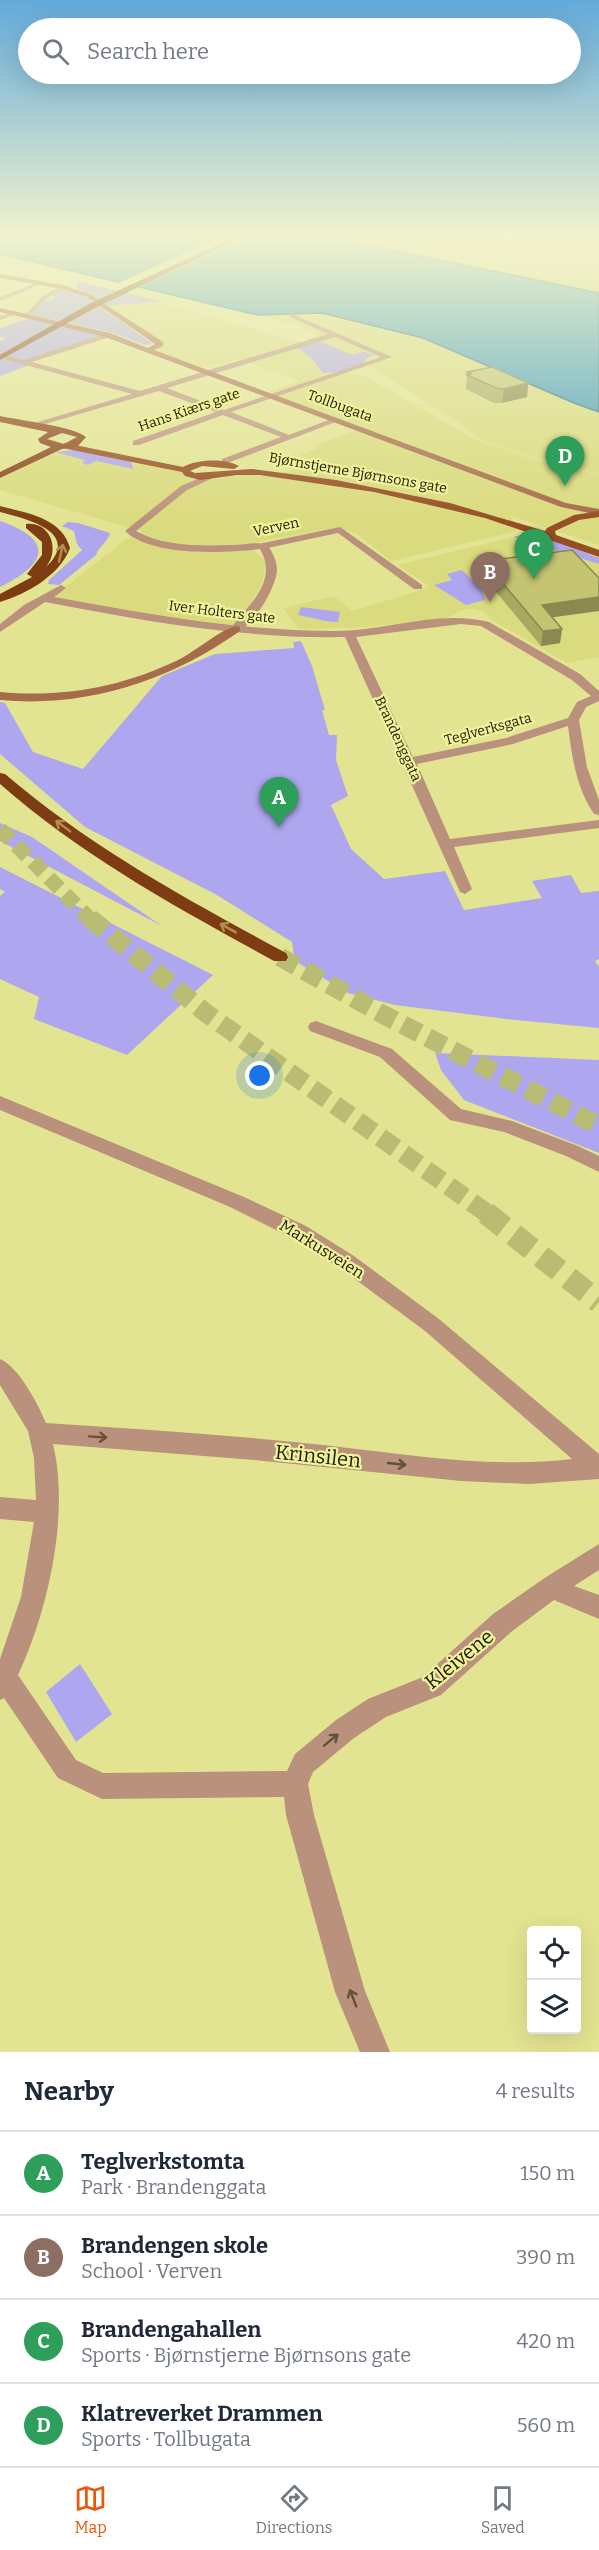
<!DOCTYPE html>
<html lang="en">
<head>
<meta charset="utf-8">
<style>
  body { margin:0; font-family:Bitter,serif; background:#f6f6f7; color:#1f2937 }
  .controls { position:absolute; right:18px; bottom:18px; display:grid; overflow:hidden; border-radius:6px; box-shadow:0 6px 24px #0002 }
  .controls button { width:54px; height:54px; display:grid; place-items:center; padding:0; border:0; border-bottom:2px solid #e0e1e3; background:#fff; color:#1f2937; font:30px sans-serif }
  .you { position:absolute; left:260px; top:1076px; width:21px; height:21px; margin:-15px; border:4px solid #fff; border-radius:50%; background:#1a73e8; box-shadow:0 0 0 9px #1a73e833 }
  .badge { display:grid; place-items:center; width:39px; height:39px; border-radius:50%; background:#ea580c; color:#fff; font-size:20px; font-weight:700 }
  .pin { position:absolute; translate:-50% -50px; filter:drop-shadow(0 2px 3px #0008) }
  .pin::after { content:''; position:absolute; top:32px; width:21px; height:18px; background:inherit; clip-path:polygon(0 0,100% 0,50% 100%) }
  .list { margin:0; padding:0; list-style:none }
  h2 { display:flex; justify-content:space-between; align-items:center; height:78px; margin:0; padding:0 24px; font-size:26px }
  h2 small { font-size:20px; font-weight:400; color:#747a83 }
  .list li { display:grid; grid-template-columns:39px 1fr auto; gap:18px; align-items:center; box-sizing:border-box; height:84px; padding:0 24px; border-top:2px solid #e0e1e3 }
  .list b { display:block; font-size:22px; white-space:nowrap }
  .list p { margin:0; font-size:20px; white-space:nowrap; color:#747a83 }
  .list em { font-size:20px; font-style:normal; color:#747a83 }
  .icon { flex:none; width:33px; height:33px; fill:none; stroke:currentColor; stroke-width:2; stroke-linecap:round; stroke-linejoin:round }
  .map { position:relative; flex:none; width:599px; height:2052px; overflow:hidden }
  .search { position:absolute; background:#fff; box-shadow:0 6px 24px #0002; left:18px; right:18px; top:18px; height:66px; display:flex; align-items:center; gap:15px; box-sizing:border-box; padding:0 21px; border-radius:33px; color:#747a83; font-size:22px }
  .sheet { height:414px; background:#fff }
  nav { display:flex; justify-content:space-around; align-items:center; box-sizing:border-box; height:84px; border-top:2px solid #e0e1e3; background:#fff; font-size:16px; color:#747a83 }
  nav a { display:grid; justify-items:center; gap:3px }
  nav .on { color:#ea580c }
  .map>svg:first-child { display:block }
</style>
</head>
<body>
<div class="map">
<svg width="599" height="2052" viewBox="0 0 599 2052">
  <rect width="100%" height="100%" fill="#e3e491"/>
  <g fill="#dadb7e">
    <polygon points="335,238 599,238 599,293 423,256"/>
    <polygon points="141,302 181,307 302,343 299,349 312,359 323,374 339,372 363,375 474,439 524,456 599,475 599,545 511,516 517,531 391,561 356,533 342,529 327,529 257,542 252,549 264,560 266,565 261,586 236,629 43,598 68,585 125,540 142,534 141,531 0,490 0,479 42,457 74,450 220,478 247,474 275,476 315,462 299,455 319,448 314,446 360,429 268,392 299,381 240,359 206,368 149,350 158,341 108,305"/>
    <polygon points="322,313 423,338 574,403 599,412 599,474 525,455 483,441 454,419 365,364 365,359 373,356 363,352 352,355 309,338 315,335 310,330 257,315"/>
    <polygon points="513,537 599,564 599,657 567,663 492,620 484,612 474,609 464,609 449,617 431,620 366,627 307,629 299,629 283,608 334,596 352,611 418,591 429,586 398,565"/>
  </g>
  <g fill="#aea6ee">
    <polygon points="77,281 163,302 108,305 77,289"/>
    <polygon points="61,289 86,297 153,344 145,345 110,332 32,315 44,301 51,301 56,296 50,295"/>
    <polygon points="30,318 103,335 27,362 30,365 0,376 0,341 6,339 0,337 0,328"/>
    <polygon points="318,340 352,355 363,352 374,355 365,359 365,364 339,372 323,373 312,359 298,348 302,343"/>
    <polygon points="74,450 133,461 131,463 134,469 96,461 88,465 82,463 85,460 55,452"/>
    <path d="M0 521C55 540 47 564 0 587Z"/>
    <path d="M68 522 78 523 110 533C107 543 99 546 96 555L59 585 48 584 49 580 82 550 77 544 74 531 62 526Z"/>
    <polygon points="532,532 599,558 599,564 513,537"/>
    <polygon points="462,570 482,590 485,600 466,605 434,585 452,580 447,574"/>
    <path d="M301 607 340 612 338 622C324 622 312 617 298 615Z"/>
    <polygon points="301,641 312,666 325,710 322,710 329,735 337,735 336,760 348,796 331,805 351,849 384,879 445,871 464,910 542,898 532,881 571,875 581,893 599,891 599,959 595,961 599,967 599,1028 506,1019 395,1005 348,993 295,961 292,942 217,895 85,827 0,754 0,702 5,703 33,752 83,769 162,676 215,654 294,648 293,642"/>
    <polygon points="0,823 32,837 162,926 0,841"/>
    <polygon points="0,867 213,975 127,1055 34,1019 39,997 0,979 0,896 5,892 0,889"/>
    <polygon points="435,1053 599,1060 599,1153 464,1100 441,1070"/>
    <polygon points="80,1664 112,1714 76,1742 46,1692"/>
  </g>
  <polygon fill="#3d9bc2" stroke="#337588" stroke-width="1.5" points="0,238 334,238 599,293 599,412 574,403 423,338 322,313 257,315 0,254"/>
  <polygon fill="#e3e491" points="219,238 245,238 135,289 116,284"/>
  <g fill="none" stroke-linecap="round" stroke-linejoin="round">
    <polyline stroke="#bbbc74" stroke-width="15" stroke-dasharray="15 8" stroke-linecap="butt" points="0,829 91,920"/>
    <g stroke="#bbbc74" stroke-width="19" stroke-dasharray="19 9" stroke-linecap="butt">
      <polyline points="90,918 206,1013 488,1214"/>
      <polyline points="280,957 384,1015 599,1126"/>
    </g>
    <polyline stroke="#bbbc74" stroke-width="23" stroke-dasharray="23 12" stroke-linecap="butt" points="486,1213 599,1302"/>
    <g fill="#ba917c" fill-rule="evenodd">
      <polygon points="39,282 44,283 0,301 0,297"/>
      <polygon points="61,286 66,287 47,298 32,314 23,316 23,314 28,312 43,296"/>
      <polygon points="15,311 17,314 0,320 0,316"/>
      <path d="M292 314 392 357 231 412 289 435 334 418 341 420 225 464 222 463V459L281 437 223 415 139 445H133V441L216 412 159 391 38 426V422L132 394 0 358V354L24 360 107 333 110 337 32 362 140 391 328 334 290 317ZM335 337 381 357 224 410 167 388Z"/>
      <polygon points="340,527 422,585 422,589 414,589 338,533 263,549 258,546 263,543"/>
      <path d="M61 585 66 588 54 597C147 614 240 631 335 631 386 631 439 609 489 622L580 674 599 691V701L586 707 579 720 587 767 599 800V815L594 814C576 787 572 757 568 726L513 744 417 764 450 839 599 820V828L454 847 472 889 465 894 460 892 345 637C243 639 144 621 45 602L0 632V624L24 605ZM461 624 481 626 572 680 591 696 577 702 568 718 506 738 413 757 356 637Z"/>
      <polygon points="316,1021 392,1049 461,1109 512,1121 578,1146 599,1156 599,1172 566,1156 504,1132 450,1120 380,1057 310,1031 308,1027 310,1023"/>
      <path d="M0 1096 244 1197 306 1226 354 1256 439 1319 599 1454V1479L529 1484 461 1481 254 1460 53 1444C70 1514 48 1611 18 1675L76 1760 103 1773 287 1771 295 1754 336 1720 368 1699 423 1677 493 1614 546 1577 599 1544V1570L574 1586 599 1595V1619L554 1600 511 1632 441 1695 386 1717 354 1738 313 1772 308 1784 314 1815 365 1991 390 2052H360L335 1992 286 1815 284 1797 102 1799 58 1778 4 1698 0 1700V1659L21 1597 34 1522 0 1519V1497L36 1500 34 1458 28 1431 0 1385V1359C19 1367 38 1404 46 1423 139 1429 231 1435 323 1445 405 1454 489 1469 572 1459L425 1331 340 1268 292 1238 230 1207 0 1110Z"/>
    </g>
    <path fill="#ba917c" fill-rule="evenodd" d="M207 475 215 477 187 490 136 531C164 547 203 546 234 545 244 545 256 542 267 544 272 552 277 560 277 570 276 588 253 627 236 632L230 629C248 606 279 581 260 549 225 553 152 557 125 531L181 486Z"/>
    <g fill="#a66b4b" fill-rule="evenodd">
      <polygon points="0,274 63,285 91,295 163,342 163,346 154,350 566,503 599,509 599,515 561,507 105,337 0,312 0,308 110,333 148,348 155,344 87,297 62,289 0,278"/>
      <path d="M236 626 240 627V631C169 681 87 708 0 700V692C63 698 123 687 180 659 197 650 220 630 236 626Z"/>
    </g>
    <path fill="#964e23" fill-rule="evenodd" d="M65 443 183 467C197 459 225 458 239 466L234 469 202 466 190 471 195 473 252 469 336 480 450 503 545 531 547 528 574 515 599 511V517L579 520 555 531 556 535 599 550V557L485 518 374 492 260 475H237L200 480 185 476 182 472 62 448 61 446Z"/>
    <path fill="#8a451a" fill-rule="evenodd" d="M0 416C18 420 76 427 86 437L78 446 62 449 0 478V472L51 447 40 443 38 439 48 432 0 422ZM62 433 77 437 64 444 47 439Z"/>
    <g fill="#7d3c12" fill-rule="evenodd">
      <polygon points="233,238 241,238 97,307 0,360 0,355 91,303"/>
      <path d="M0 506C27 513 62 518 70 548 60 575 27 594 0 602V594L32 577 27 574 42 555V542L26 528V524C49 521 61 548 46 567 82 532 27 519 0 512Z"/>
      <path d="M0 773 5 774C90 847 188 900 286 953L288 957 286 961H274C178 908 83 857 0 784Z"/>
    </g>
  </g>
  <g fill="#a9a962">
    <polygon points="467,372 528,383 527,397 502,403 494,403 466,389"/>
    <polygon points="484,561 553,617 562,629 560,643 541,646 482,575"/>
  </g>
  <g fill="#898950">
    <polygon points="528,383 527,397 502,403 504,389"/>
    <polygon points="599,597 599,611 540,619 542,605"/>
    <polygon points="562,629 560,643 541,646 543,631"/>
  </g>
  <g fill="#c4c472" stroke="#898950" stroke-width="1.5">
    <polygon points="492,367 528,383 504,389 496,388 467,375 471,374 467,372"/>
    <polygon points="572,550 599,578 599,597 542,605 562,629 543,631 484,561"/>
  </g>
  <defs><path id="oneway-shaft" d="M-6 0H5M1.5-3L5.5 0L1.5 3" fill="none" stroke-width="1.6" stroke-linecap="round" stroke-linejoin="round" transform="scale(1.5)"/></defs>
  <g stroke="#b18e51">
    <use href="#oneway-shaft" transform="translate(61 553) rotate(-77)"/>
    <use href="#oneway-shaft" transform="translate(63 826) rotate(-143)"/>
    <use href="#oneway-shaft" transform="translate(228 928) rotate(-151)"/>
  </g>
  <g stroke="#645138">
    <use href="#oneway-shaft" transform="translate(98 1437) rotate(4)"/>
    <use href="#oneway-shaft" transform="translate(397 1464) rotate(6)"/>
    <use href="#oneway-shaft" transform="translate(331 1740) rotate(-39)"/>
    <use href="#oneway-shaft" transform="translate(353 1998) rotate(-111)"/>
  </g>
  <linearGradient id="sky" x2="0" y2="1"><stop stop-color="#63aad9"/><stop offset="0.45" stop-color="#f2f3ce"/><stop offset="1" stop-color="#f2f3ce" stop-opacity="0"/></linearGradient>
  <rect width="599" height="525" fill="url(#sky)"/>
  <g text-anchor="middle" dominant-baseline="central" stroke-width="4.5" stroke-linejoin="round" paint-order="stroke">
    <g font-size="14" fill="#1d1d00" stroke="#f1f29d">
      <text transform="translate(340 406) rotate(20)">Tollbugata</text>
      <text transform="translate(189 410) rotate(-19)">Hans Kiærs gate</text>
      <text transform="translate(358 473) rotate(10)">Bjørnstjerne Bjørnsons gate</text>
      <text transform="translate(276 527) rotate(-12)">Verven</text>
      <text transform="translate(222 612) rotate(7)">Iver Holters gate</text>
      <text transform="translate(488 729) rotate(-15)">Teglverksgata</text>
      <text transform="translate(398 739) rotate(65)">Brandenggata</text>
    </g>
    <g font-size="16" fill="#1d1d00" stroke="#f1f29d">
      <text transform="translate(322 1249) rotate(32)">Markusveien</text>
    </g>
    <g font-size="20" fill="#1d1d00" stroke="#f1f29d">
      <text transform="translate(318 1456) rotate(6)">Krinsilen</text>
      <text transform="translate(459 1659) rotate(-39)">Kleivene</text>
    </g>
  </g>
</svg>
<div class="controls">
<button><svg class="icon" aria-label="locate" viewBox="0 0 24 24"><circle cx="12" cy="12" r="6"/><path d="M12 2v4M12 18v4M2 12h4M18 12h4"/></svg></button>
<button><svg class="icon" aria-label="layers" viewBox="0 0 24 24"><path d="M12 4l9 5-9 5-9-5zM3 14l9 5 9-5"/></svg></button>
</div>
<div class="you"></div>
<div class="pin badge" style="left:279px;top:827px;background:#2e9e5b">A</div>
<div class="pin badge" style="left:490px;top:602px;background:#8d6e63">B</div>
<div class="pin badge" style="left:534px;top:579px;background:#2e9e5b">C</div>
<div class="pin badge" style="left:565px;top:486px;background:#2e9e5b">D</div>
<div class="search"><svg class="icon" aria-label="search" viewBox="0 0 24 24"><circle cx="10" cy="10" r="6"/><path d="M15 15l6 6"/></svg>Search here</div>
</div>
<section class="sheet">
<h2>Nearby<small>4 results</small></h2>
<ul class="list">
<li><span class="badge" style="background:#2e9e5b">A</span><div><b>Teglverkstomta</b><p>Park · Brandenggata</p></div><em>150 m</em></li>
<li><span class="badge" style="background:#8d6e63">B</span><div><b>Brandengen skole</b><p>School · Verven</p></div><em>390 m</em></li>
<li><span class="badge" style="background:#2e9e5b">C</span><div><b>Brandengahallen</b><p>Sports · Bjørnstjerne Bjørnsons gate</p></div><em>420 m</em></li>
<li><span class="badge" style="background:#2e9e5b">D</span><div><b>Klatreverket Drammen</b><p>Sports · Tollbugata</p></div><em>560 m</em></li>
</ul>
</section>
<nav>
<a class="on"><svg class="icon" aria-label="map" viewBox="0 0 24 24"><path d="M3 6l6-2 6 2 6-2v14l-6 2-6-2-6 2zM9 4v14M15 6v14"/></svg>Map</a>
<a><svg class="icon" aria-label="directions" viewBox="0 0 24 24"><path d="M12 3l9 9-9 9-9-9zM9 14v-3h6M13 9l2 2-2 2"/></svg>Directions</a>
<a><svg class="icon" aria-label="saved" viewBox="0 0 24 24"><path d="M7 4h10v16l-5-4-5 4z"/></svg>Saved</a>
</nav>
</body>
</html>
